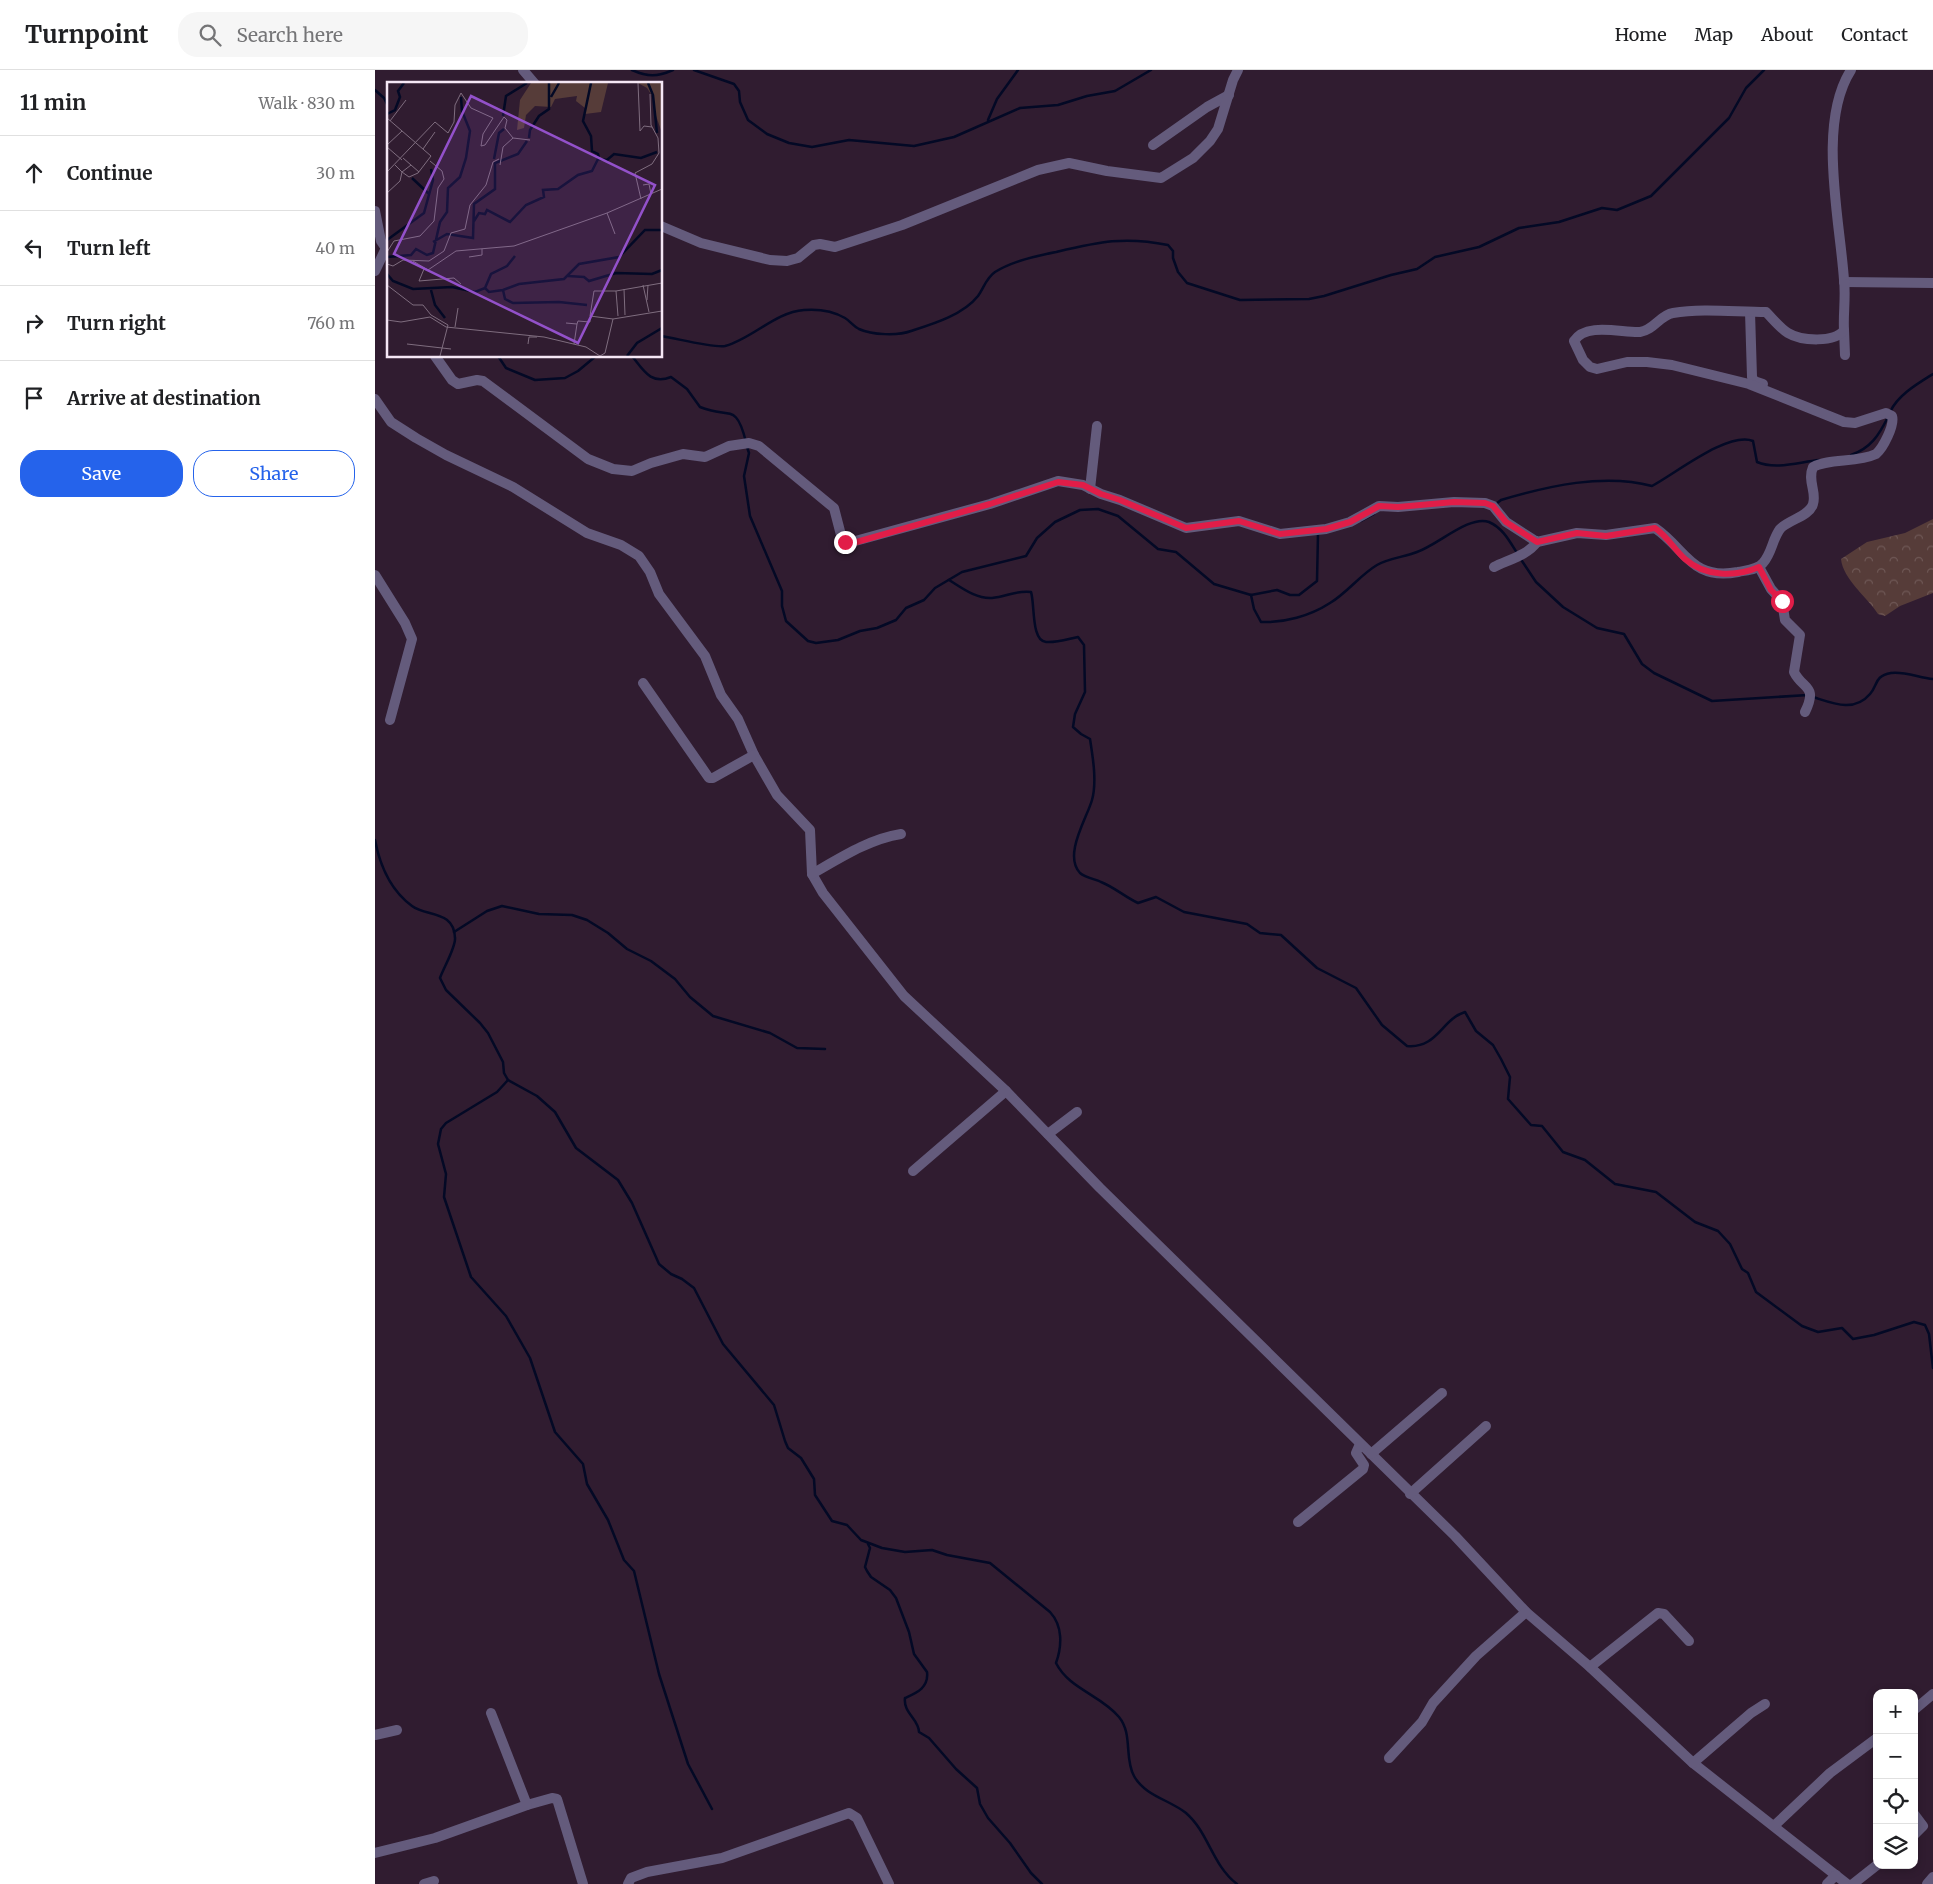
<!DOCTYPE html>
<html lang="en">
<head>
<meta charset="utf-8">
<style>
  body { margin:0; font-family:Merriweather,serif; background:#f6f6f6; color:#202124 }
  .controls { position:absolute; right:15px; bottom:15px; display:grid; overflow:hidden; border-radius:10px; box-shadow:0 2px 8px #0003 }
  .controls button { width:45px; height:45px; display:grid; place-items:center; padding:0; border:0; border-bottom:1px solid #e0e0e0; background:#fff; color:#202124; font:25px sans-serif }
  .stop { position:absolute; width:15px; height:15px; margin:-11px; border:4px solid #e11d48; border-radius:50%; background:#fff }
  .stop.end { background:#e11d48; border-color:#fff; box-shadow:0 1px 5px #0008 }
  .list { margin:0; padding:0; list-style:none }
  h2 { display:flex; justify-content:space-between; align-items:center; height:65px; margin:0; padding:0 20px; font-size:21px }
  h2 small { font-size:16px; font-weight:400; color:#757577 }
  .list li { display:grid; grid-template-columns:32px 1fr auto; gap:15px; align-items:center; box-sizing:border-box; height:75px; padding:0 20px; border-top:1px solid #e0e0e0 }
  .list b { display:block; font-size:19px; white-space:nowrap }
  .list em { font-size:16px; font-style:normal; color:#757577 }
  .actions { display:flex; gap:10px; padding:15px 20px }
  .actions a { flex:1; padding:11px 0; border:1px solid #2563eb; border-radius:20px; text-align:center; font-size:18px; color:#2563eb }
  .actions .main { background:#2563eb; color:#fff }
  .icon { flex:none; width:28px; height:28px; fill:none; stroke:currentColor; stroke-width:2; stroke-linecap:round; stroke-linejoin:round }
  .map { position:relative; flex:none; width:1558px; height:1814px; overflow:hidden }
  header { display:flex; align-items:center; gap:30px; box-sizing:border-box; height:70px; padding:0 25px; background:#fff; border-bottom:1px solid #e0e0e0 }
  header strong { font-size:24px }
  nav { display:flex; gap:28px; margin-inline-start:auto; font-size:18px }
  .search { width:350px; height:45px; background:#f6f6f6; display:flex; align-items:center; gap:12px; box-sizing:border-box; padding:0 18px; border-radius:20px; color:#757577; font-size:19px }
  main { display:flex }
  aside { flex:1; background:#fff }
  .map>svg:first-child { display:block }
</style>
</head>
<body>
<header>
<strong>Turnpoint</strong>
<div class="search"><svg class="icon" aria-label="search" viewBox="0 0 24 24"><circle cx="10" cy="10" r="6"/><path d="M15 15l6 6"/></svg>Search here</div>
<nav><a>Home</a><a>Map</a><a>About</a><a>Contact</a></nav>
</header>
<main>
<aside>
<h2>11 min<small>Walk · 830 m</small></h2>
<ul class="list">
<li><svg class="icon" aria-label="ahead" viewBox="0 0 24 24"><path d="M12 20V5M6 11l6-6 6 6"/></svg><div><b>Continue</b></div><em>30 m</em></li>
<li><svg class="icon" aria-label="left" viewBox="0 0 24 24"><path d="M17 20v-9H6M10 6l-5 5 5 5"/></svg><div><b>Turn left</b></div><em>40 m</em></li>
<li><svg class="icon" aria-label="right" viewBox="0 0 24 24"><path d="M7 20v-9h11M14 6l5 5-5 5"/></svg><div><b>Turn right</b></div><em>760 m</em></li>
<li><svg class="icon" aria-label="arrive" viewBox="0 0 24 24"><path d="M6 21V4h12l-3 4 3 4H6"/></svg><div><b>Arrive at destination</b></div></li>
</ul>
<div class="actions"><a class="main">Save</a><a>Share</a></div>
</aside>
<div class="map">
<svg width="1558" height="1814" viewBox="0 0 1558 1814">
  <defs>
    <pattern id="forest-crowns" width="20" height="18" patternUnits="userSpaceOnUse" patternTransform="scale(1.25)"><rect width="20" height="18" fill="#563c39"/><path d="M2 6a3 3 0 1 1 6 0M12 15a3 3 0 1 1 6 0" fill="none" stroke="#6f5856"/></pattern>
  </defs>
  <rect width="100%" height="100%" fill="#301c30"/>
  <path fill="url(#forest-crowns)" d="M1558 449V523L1525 536 1510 546 1503 544C1492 527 1468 509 1466 489L1492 472 1530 463Z"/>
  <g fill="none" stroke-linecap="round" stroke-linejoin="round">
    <g stroke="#030925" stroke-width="2.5">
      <path d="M257 0C273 7 282 7 298 0"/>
      <polyline points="319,0 359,14 364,21 365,32 373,50 392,64 414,73 437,77 474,70 539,76 579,67 645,38 683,35 712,26 740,21 776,0"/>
      <polyline points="0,20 9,28 14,38"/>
      <polyline points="613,50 622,29 643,0"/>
      <path d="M286 266C300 268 338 278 350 276 377 269 400 242 429 240 442 239 458 241 470 248 475 251 478 256 484 259 497 265 523 266 536 261 558 254 588 245 603 226 609 218 611 208 620 202 638 191 661 186 681 182 724 172 749 166 793 175L798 181V188L803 202 812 213 865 230 934 229 949 226 1016 205 1042 199 1060 187 1104 177 1144 158 1184 152 1227 138 1242 140 1276 126 1354 48 1371 18 1389 0"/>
      <polyline points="123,286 131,298 160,310 190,308 203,301 221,286"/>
      <path d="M257 286C269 301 276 315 296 307L312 319 325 337C355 349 361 332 371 372"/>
      <path d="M1515 342C1523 325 1542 314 1558 304"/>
      <path d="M372 377 374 383 369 406 375 446 407 521V536L411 551 433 571 441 573 463 570 485 561 502 558 521 550 531 538 549 530 560 518 587 502 651 486 662 468 680 452 705 440 723 439 743 446 783 479 801 482 839 514 876 525 879 539 886 552C909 553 935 546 955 533 972 523 985 505 1002 495 1014 488 1030 487 1042 482 1063 475 1094 445 1114 452 1128 458 1135 472 1142 483"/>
      <path d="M1476 385C1496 378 1504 365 1513 347"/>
      <path d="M1121 434 1126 430C1173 416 1229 403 1277 416 1300 404 1353 361 1378 371L1382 392C1401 400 1424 392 1444 390"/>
      <polyline points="986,451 999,444"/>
      <polyline points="1145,488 1161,512 1188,537 1222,558 1249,564 1267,594 1279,603 1337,631 1433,625"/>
      <path d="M574 510C587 518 601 529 617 528 631 527 641 520 656 522 660 534 656 571 671 572 681 573 693 569 703 567L709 575 710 622 700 644 698 657 706 664 715 669C718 688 722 712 717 730 712 748 688 785 705 803 711 808 720 809 726 812 739 817 750 827 763 833L781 827 809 842 872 854 885 863 906 865 942 898 981 918 1007 955 1032 976C1062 979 1067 949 1090 942L1101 961 1118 975 1126 989 1135 1007 1133 1029 1156 1055 1167 1056 1188 1082 1210 1090 1240 1114 1281 1122 1320 1152 1343 1161 1355 1174 1367 1199 1373 1203 1381 1222 1427 1256 1443 1262 1467 1258 1478 1269 1499 1265 1539 1252 1550 1255 1554 1264 1558 1298"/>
      <polyline points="876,525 902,520 915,525 924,525 942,511 943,464 945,463"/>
      <path d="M1438 627C1457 633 1479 643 1495 624 1503 615 1499 606 1516 603 1529 601 1545 608 1558 609"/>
      <path d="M0 770C5 796 15 820 37 836 52 847 79 840 80 868 81 877 68 899 65 908L71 920 105 953 113 963 128 992 129 1003 133 1010 162 1026 180 1042 201 1078 243 1110 257 1133 284 1194 296 1204 307 1209 319 1218 348 1274 399 1335 410 1371 413 1378 426 1388 439 1409 440 1425 457 1451 472 1455 486 1470 507 1478 530 1482 557 1480 572 1485 615 1493 675 1542C688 1556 687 1576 681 1593 694 1619 726 1625 744 1647 758 1664 749 1688 759 1706 770 1726 795 1730 811 1743 834 1763 837 1795 862 1814"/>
      <polyline points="79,862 112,841 127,836 164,844 197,845 212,850 233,863 252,879 276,891 300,909 315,927 338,946 395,963 422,978 450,979"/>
      <polyline points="133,1010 122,1022 71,1053 66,1059 63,1074 71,1104 69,1127 96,1207 131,1246 155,1288 180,1362 208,1394 212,1414 233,1450 249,1490 259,1501 284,1604 313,1694 337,1739"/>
      <path d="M493 1474 495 1478 490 1497 492 1501 496 1507 515 1520 521 1528 534 1562 539 1584 552 1602C554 1618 541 1623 530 1628 528 1643 544 1649 544 1662L554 1668 581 1699 602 1718 605 1734 613 1748 635 1773 656 1803 667 1814"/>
    </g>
    <g stroke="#645b7c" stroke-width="10">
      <polyline points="148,0 160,14"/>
      <polyline points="778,75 832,37 854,25"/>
      <polyline points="0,141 6,171 14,183"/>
      <polyline points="286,156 326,173 395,190 412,191 423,188 439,175 445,174 460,177 527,155 663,100 694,93 732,101 786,108 818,88 835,71 843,59 858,10 863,0"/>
      <polyline points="0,201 11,178"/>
      <polyline points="1469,212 1558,213"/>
      <polyline points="1375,242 1377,307 1379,311 1388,314"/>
      <polyline points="1469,260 1470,285"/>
      <path d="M60 286 77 310 83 314 102 310 108 311 213 389 238 399 257 401 276 393 308 384 330 387 354 376 374 373 384 376 459 438 466 465 473 473 615 434 683 411 708 415 726 424 745 430 811 458 864 451 905 464 951 459 975 452 1004 436 1023 437 1079 432 1110 433 1118 436 1131 452 1162 472 1202 463 1231 465 1280 458C1311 479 1316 511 1363 502 1372 500 1382 500 1388 493 1397 483 1397 470 1405 459 1413 450 1435 446 1438 434 1442 422 1432 411 1438 397 1454 388 1482 393 1501 384 1508 378 1520 355 1517 346L1511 343 1480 353 1469 352 1374 314 1297 295 1272 292H1252L1222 299 1215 297 1208 290 1199 271C1211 252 1247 263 1265 262 1279 260 1285 245 1298 243 1327 238 1361 242 1391 242 1398 249 1405 258 1413 263 1426 271 1460 273 1469 260 1468 244 1471 227 1469 210 1465 150 1442 53 1476 0"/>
      <polyline points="0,329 16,352 41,368 71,385 138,417 212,463 246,475 264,486 275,502 284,524 330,586 346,625 363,649 379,685 402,725 435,760 437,804 448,823 529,926 631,1021 725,1118 1080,1466 1151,1542 1215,1597 1318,1693 1472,1814"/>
      <polyline points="715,419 722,356"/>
      <path d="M1119 497C1133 490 1153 485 1162 472"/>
      <path d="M1384 497 1396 519 1407 531 1410 550 1425 565 1419 602C1428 620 1443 615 1430 642"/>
      <polyline points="0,505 30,553 37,569 15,650"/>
      <polyline points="268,613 334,708 338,708 379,685"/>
      <path d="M437 804C465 788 494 769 526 764"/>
      <polyline points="673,1064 702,1042"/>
      <polyline points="538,1101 631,1021"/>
      <polyline points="996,1384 1067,1323"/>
      <polyline points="1035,1424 1111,1356"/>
      <polyline points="923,1452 988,1399 989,1395 981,1383 985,1374"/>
      <polyline points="1215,1597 1283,1543 1289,1544 1314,1571"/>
      <polyline points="1539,1640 1558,1624"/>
      <polyline points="0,1665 22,1660"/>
      <polyline points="1014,1688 1047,1652 1058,1633 1101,1586 1151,1542"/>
      <polyline points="1318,1693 1376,1643 1390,1634"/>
      <polyline points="152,1735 177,1728 182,1729 208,1814"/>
      <polyline points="1539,1744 1548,1756 1539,1765"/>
      <polyline points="1399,1756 1455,1703 1502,1668"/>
      <polyline points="0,1783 60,1768 152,1735 116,1643"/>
      <polyline points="49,1814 59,1811"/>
      <polyline points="253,1814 256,1808 272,1802 347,1788 474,1743 482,1748 514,1814"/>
      <polyline points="1452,1814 1461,1805"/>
      <polyline points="1478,1814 1502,1795"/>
      <polyline points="1552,1814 1558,1807"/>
    </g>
  </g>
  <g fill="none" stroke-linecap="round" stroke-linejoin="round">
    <path stroke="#e11d48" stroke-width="6" d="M470 472 478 473 615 434 683 412 708 415 726 424 745 430 811 458 864 451 905 464 951 459 975 452 1004 436 1023 437 1079 432 1110 433 1118 436 1131 452 1162 472 1202 463 1231 466 1280 458C1292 466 1299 479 1310 489 1330 507 1361 507 1384 497L1396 520 1407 531"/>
  </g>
  <g transform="translate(12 12)">
    <rect width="275" height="275" fill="#301c30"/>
    <path d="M144 1H221L214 30 198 32V26L189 19 190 14 168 17 164 25 148 24 139 33 137 46 130 48 133 18ZM251 1H275V51L267 28 266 15 260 6Z" fill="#563c39"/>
    <path fill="none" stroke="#030925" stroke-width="2.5" d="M204 1 196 39 204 54 205 69 211 72 212 76M261 1 266 13 270 51M164 15 172 1M0 32 8 28 13 15 11 9 17 1M116 34 119 14 140 1M142 56 143 48 152 34 162 27V1M107 77 112 51 117 47M25 96 42 112M87 139 92 131 98 132 100 128 123 140 139 123 157 115 156 108 171 107 191 93 205 89 211 77 220 78 227 72 254 76 270 70M0 158 37 131 46 98 44 87M46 160 60 152 86 156 87 122 108 107V81L131 72 140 59M0 175 24 173 29 167 40 173 46 171 53 140 60 130 61 106 73 95 79 76 83 49 75 29 74 15M0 192 6 199 26 207 65 205 88 210 98 206 102 210 116 208 132 202 177 197 192 182 232 175 258 148H275M181 194 197 195 202 199 229 191 265 192 275 188M98 206 104 192 120 184 128 174M44 208 48 223 58 236M116 208 118 217 126 221 172 220 200 223M240 274 250 261 275 246"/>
    <path fill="none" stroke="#7f6d7f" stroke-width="1" d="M251 1 253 49 257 44 265 45M0 36 44 74 31 91 22 95 15 90 13 99 0 111M3 39 19 18M126 56 143 58M0 63 15 49M0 65 15 78M36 67 48 50M16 76 32 90M8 83 15 90 24 83M0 90 48 40 61 51 67 40 68 23 74 11 84 26 106 36 96 52 94 64 98 63 117 35 120 38 118 46 126 56 116 65 113 83M256 103 262 102 264 112M254 117 248 91 265 82 272 71 271 56 264 43 263 12M220 131 228 152M0 170 7 159 33 154 47 139 51 106 57 97 55 89 43 79M82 175 95 173V167M26 179 41 188 69 169 127 164 220 131 275 107M0 182 6 184 16 178 42 179 57 169 64 151 78 147 83 123 99 103 106 80 112 77M37 187 32 199 67 196 74 202M0 203 26 223H36L44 233 61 243 53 274M256 203 262 230M237 207 238 233M260 218 261 203M231 234 229 209 275 201M226 237 203 234 207 209H229M0 238 14 240 43 235 59 245 157 255 199 265 213 274M179 241 190 242 187 262M190 242 191 239 203 240V236M68 245 71 226M20 262 64 267M141 262 142 255H150M213 274 218 271 226 237 275 229"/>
    <path fill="#9351ca" fill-opacity="0.15" stroke="#9351ca" stroke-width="2.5" d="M84 14 268 103 191 261 7 172Z"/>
    <rect width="275" height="275" fill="none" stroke="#f5e7f5" stroke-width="2.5"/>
  </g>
</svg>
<div class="controls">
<button>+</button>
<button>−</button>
<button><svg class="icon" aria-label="locate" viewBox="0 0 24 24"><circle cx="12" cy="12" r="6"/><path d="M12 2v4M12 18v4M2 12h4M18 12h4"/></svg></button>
<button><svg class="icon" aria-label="layers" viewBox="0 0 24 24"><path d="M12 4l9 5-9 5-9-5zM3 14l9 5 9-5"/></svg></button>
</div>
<div class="stop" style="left:1407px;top:531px"></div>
<div class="stop end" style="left:470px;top:472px"></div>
</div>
</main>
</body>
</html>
